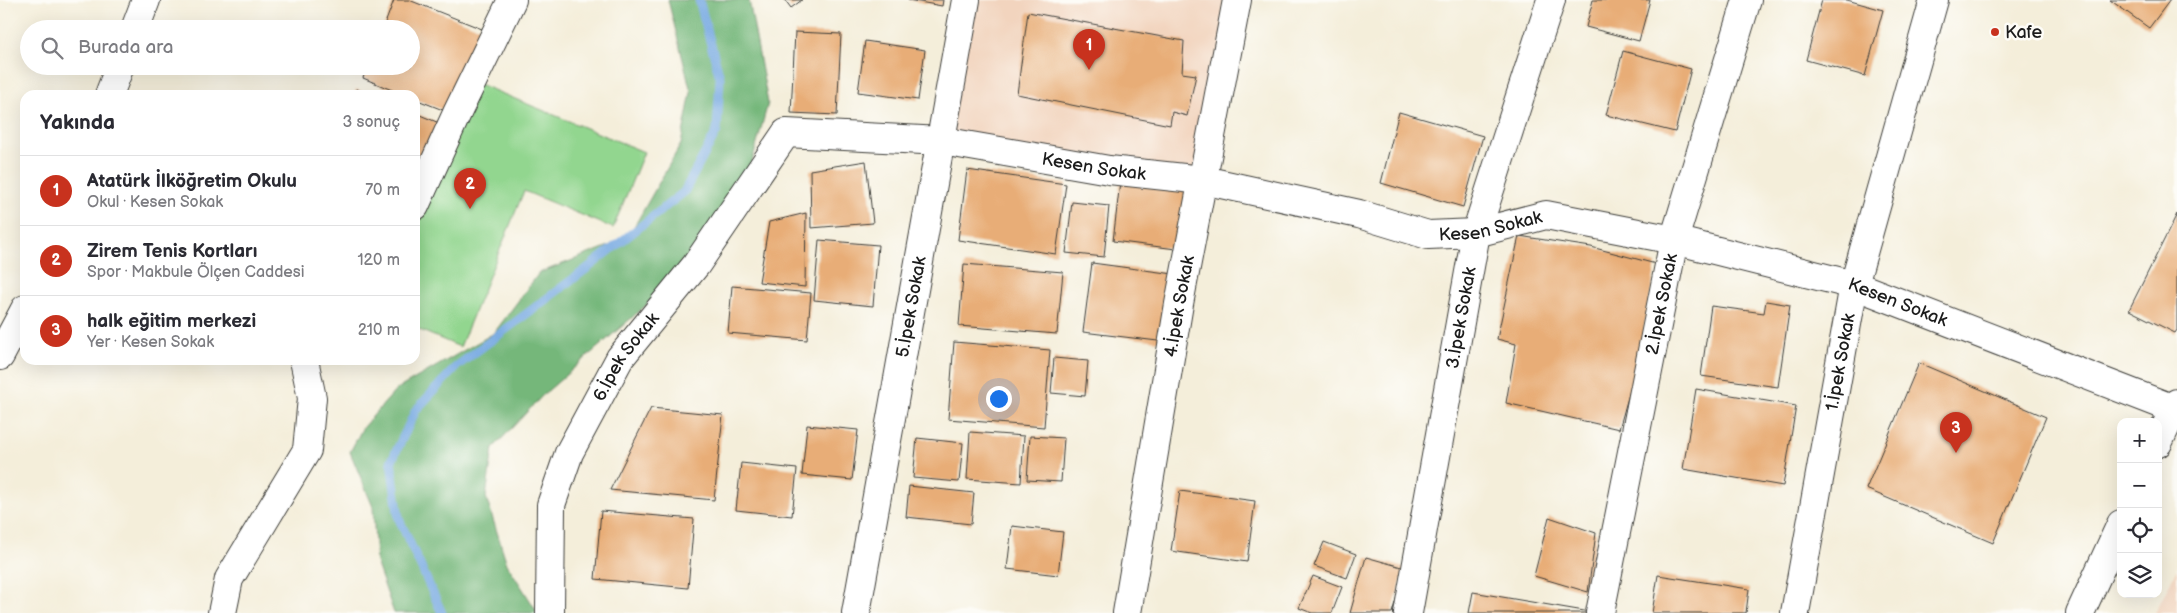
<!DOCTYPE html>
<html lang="tr">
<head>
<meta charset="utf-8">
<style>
  body { margin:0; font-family:"Balsamiq Sans",sans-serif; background:#f7f7f7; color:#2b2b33 }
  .controls { position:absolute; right:15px; bottom:15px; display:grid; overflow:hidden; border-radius:10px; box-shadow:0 5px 20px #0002 }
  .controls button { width:45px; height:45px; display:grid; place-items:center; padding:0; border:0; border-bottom:1px solid #e1e1e2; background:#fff; color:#2b2b33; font:25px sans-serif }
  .you { position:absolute; left:998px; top:398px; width:18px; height:18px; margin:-12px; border:4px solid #fff; border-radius:50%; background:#1a73e8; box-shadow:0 0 0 8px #1a73e833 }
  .badge { display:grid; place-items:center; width:32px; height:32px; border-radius:50%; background:#c8321e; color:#fff; font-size:16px; font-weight:700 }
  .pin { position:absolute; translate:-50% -41px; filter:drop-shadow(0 1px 2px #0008) }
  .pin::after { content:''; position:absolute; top:26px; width:18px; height:15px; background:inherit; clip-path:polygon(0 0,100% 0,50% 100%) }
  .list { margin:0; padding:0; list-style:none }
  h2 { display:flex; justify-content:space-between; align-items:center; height:65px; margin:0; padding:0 20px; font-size:21px }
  h2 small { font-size:16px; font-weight:400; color:#7c7c81 }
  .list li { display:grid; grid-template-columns:32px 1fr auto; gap:15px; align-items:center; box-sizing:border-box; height:70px; padding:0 20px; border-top:1px solid #e1e1e2 }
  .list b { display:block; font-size:19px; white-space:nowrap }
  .list p { margin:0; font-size:16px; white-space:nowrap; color:#7c7c81 }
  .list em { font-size:16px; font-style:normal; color:#7c7c81 }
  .icon { flex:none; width:28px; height:28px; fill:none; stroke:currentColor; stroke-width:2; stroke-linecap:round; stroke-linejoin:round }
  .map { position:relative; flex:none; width:2177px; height:613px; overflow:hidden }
  .search { position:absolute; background:#fff; box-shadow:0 5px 20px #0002; left:20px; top:20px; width:400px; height:55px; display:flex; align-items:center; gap:12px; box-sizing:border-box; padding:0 18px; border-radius:28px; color:#7c7c81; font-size:19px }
  .panel { position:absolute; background:#fff; box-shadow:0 5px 20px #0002; left:20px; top:90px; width:400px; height:275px; border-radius:15px }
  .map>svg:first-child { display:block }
</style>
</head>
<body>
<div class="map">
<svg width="2177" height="613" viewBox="0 0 2177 613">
  <rect width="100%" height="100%" fill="#fdfcf7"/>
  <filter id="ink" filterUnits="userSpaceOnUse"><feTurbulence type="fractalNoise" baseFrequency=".02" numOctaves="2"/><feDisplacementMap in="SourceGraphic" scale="10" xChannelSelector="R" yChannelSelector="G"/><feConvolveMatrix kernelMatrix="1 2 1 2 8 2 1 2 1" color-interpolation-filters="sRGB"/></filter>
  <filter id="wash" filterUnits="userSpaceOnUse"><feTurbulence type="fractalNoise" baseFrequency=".0096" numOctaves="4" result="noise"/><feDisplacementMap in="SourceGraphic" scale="20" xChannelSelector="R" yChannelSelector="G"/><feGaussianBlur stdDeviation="1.12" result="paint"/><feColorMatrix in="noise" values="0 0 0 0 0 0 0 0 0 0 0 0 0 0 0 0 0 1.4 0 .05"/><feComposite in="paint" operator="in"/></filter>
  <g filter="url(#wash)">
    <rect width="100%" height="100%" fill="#f4eeda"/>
    <g fill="#f2d4be">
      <polygon points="977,0 1229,0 1202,187 942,141"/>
      <polygon points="2177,569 2177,613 2155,613"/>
    </g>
    <polygon fill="#92d68f" stroke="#577956" points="474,82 644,152 613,228 524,191 460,347 415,328 415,227"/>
    <polygon fill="#75b77a" stroke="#486a4b" points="668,0 749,0 768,103 745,188 704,255 543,395 493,448 486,497 507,564 538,613 394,613 376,562 373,507 350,452 363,427 397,389 494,333 539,273 627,239 681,144 691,92"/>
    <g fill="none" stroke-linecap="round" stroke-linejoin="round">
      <polyline stroke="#75a8e1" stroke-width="9" points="442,613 399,519 391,462 416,410 457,366 589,267 684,192 717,131 720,78 699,0"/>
    </g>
    <g id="blocks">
      <g fill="#e8ad77">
        <polygon points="394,0 409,0 482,29 448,112 415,99 415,95 404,95 363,78 368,66 411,66 411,29 383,29"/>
        <polygon points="785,0 802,0 791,8"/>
        <polygon points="908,0 943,0 942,6"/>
        <polygon points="1593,0 1650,0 1639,41 1586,27"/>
        <polygon points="1822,0 1847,0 1883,10 1865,76 1806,60"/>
        <polygon points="2110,0 2170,0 2149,28"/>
        <polygon points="1028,12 1184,41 1182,73 1196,75 1187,116 1172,112 1170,125 1017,94"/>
        <polygon points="795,32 841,34 837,115 791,113"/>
        <polygon points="865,41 925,50 918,100 858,92"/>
        <polygon points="1623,51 1691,69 1675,132 1606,115"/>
        <polygon points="356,89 371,95 354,95"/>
        <polygon points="1399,112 1483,136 1463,207 1381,183"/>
        <polygon points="415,113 444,125 415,187"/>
        <polygon points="866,161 873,223 811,228 810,170"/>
        <polygon points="967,170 1066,184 1056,254 958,240"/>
        <polygon points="1120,182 1191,191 1184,250 1113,241"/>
        <polygon points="1072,202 1109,206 1104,257 1066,253"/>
        <polygon points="806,213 805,287 759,282 769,222"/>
        <polygon points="2177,214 2177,330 2175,333 2129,310"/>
        <polygon points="1519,236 1591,247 1656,264 1638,362 1619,429 1506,403 1516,344 1497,339"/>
        <polygon points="819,240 878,245 873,306 814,300"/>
        <polygon points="1092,263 1174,274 1166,342 1083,332"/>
        <polygon points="964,264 1063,272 1057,334 959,326"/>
        <polygon points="732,286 811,293 807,340 728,333"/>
        <polygon points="1766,301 1790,305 1778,387 1701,376 1711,306 1764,313"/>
        <polygon points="954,342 1050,350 1044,427 948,419"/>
        <polygon points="1054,358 1088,361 1085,396 1051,393"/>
        <polygon points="1919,363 2046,417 1993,543 1866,489"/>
        <polygon points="1696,389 1796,406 1783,486 1683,469"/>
        <polygon points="651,408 723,415 714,500 610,490"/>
        <polygon points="807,425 858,430 852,480 802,475"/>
        <polygon points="970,432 1024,436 1021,483 967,479"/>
        <polygon points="1030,436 1064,438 1061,482 1027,480"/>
        <polygon points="917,438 963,443 959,482 913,478"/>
        <polygon points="741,463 797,469 792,516 736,510"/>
        <polygon points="909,486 974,493 971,524 906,517"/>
        <polygon points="1180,491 1255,501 1247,562 1171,551"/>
        <polygon points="601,511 694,519 688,588 595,579"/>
        <polygon points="1549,517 1596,533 1588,592 1534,576"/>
        <polygon points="1012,526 1063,532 1058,575 1007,569"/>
        <polygon points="1324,542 1356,554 1347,578 1314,566"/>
        <polygon points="1366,557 1405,568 1392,613 1350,613"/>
        <polygon points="1658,575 1749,589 1746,613 1652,613"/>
        <polygon points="1313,576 1342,587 1332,613 1312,613 1299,608"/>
        <polygon points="1473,592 1590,612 1590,613 1469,613"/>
      </g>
    </g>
  </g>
  <g filter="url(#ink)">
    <use href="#blocks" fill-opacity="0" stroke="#3c3c38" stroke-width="1"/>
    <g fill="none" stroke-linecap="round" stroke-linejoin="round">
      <g stroke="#3c3c38" stroke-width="30">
        <g id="minor">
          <polyline points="135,29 146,0"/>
          <polyline points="109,95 120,66"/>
          <polyline points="415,206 458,111 512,0"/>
          <polyline points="0,356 25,309"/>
          <polyline points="222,613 229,579 307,450 312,398 304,360"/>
          <path id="s1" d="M550 613 551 505 569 453 620 358 696 265 786 133 942 141 1109 170 1203 180 1359 214 1428 235 1476 233 1546 215 1674 240 1854 285 2174 409"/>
          <path id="s2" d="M856 613 966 0"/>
          <path id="s3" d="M1127 613 1179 304 1237 0"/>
          <path id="s4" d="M1408 613 1476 233 1551 0"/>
          <path id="s5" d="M1600 613 1674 240 1747 0"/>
          <path id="s6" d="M1795 613 1854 285 1934 0"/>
        </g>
      </g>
      <g stroke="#3c3c38" stroke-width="30">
        <g id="major">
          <polyline points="2158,443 2177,403"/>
          <polyline points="2080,613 2121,524"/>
        </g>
      </g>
      <use href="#minor" stroke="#fff" stroke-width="28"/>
      <use href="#major" stroke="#fff" stroke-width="28"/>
    </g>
  </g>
  <circle fill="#c8321e" stroke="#fdfcf7" stroke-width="2" cx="1995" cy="32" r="5"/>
  <g text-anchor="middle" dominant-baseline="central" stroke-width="5" stroke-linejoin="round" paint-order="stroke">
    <g font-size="18" fill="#1c1c1c" stroke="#fdfcf7" text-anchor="start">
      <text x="2005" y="32">Kafe</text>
    </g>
    <g font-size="18" fill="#1c1c1c" stroke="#fdfcf7">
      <text stroke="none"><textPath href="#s1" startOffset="861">Kesen Sokak</textPath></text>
      <text stroke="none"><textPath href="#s1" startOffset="1266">Kesen Sokak</textPath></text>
      <text stroke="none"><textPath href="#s5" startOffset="315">2.İpek Sokak</textPath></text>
      <text stroke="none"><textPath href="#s1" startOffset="1686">Kesen Sokak</textPath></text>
      <text stroke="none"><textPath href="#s3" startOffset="311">4.İpek Sokak</textPath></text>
      <text stroke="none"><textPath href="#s2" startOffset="311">5.İpek Sokak</textPath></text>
      <text stroke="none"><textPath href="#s4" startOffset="300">3.İpek Sokak</textPath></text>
      <text stroke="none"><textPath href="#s1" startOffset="275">6.İpek Sokak</textPath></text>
      <text stroke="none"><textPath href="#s6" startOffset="255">1.İpek Sokak</textPath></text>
    </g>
  </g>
</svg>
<div class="controls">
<button>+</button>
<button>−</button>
<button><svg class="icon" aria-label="locate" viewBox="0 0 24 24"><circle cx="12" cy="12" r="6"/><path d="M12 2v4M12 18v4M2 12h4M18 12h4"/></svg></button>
<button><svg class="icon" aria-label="layers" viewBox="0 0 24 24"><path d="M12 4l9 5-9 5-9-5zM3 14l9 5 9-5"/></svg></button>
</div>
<div class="you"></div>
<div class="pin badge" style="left:1089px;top:70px">1</div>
<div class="pin badge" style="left:470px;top:209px">2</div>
<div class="pin badge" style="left:1956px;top:453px">3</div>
<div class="search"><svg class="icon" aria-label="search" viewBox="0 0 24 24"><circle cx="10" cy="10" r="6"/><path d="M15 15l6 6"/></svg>Burada ara</div>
<section class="panel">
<h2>Yakında<small>3 sonuç</small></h2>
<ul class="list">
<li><span class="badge">1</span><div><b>Atatürk İlköğretim Okulu</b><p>Okul · Kesen Sokak</p></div><em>70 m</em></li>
<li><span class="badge">2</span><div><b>Zirem Tenis Kortları</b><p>Spor · Makbule Ölçen Caddesi</p></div><em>120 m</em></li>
<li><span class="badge">3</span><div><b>halk eğitim merkezi</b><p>Yer · Kesen Sokak</p></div><em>210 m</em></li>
</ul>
</section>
</div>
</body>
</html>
